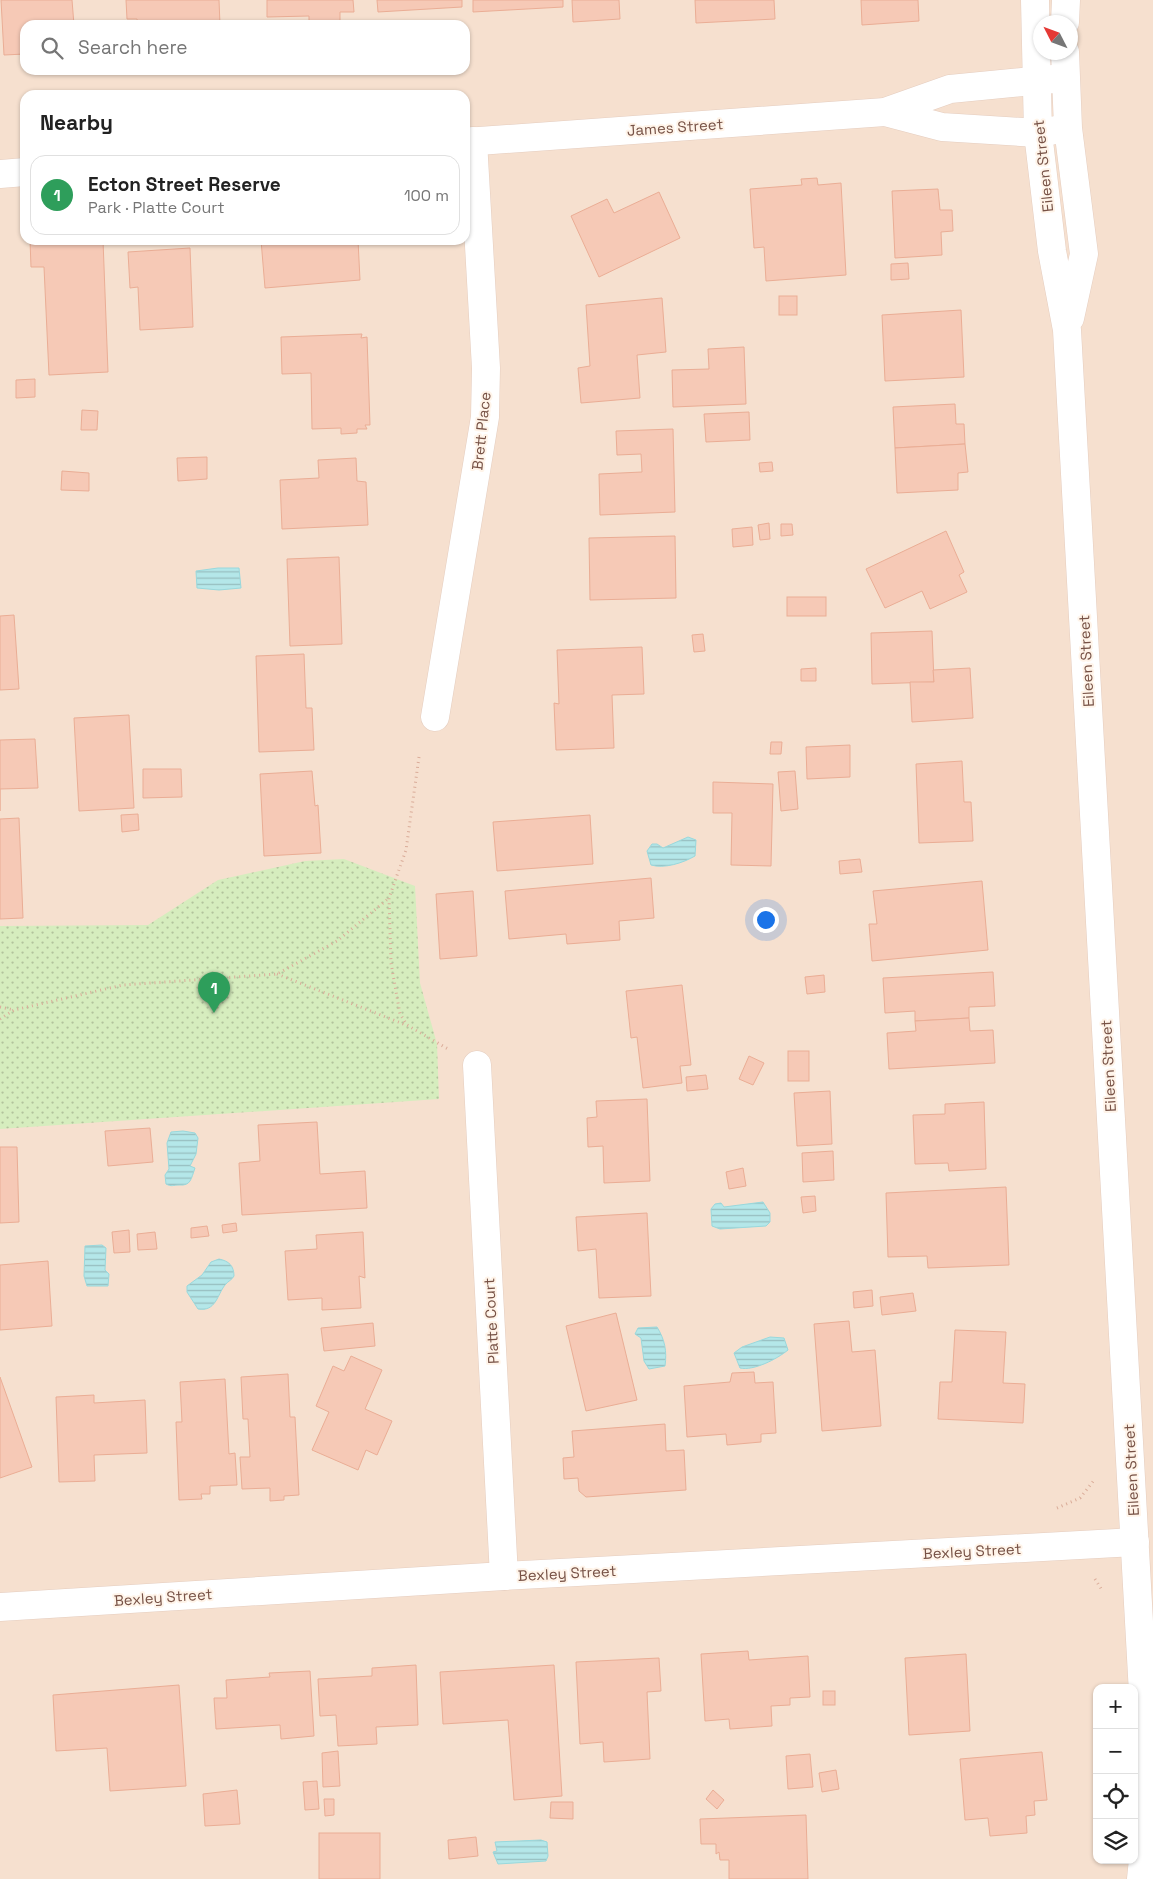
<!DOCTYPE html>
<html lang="en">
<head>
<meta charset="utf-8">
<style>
  body { margin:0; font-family:"Space Grotesk",sans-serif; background:#f6f6f6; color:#222 }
  .controls { position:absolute; right:15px; bottom:15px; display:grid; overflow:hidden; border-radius:10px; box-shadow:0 1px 4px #0004 }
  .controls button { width:45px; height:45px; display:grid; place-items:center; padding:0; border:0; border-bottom:1px solid #e0e0e0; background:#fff; color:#222; font:25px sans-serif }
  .compass { position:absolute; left:1033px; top:15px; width:45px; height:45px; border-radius:50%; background:#fff; box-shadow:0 1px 4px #0004; rotate:312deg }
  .you { position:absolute; left:765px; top:919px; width:18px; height:18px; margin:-12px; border:4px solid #fff; border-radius:50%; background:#1a73e8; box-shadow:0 0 0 8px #1a73e833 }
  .badge { display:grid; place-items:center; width:32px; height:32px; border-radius:50%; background:#1a73e8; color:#fff; font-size:16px; font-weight:700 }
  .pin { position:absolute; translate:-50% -41px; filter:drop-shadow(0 1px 2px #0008) }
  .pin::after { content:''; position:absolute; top:26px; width:18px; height:15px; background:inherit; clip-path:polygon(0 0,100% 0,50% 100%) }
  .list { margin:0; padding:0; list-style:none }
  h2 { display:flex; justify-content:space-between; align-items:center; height:65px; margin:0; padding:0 20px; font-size:21px }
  h2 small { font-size:16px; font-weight:400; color:#767676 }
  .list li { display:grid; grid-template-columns:32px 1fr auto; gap:15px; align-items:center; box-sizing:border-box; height:80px; margin:0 10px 10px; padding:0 10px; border:1px solid #e0e0e0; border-radius:15px }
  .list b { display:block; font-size:19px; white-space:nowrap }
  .list p { margin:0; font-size:16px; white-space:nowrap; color:#767676 }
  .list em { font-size:16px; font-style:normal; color:#767676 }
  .icon { flex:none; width:28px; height:28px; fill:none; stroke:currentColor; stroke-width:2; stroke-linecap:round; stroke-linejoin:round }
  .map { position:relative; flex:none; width:1153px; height:1879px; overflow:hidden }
  .search { position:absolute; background:#fff; box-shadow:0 1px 4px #0004; left:20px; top:20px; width:450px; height:55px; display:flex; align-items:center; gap:12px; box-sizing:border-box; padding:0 18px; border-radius:15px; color:#767676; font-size:19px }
  .panel { position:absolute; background:#fff; box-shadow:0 1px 4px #0004; left:20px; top:90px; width:450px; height:155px; border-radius:15px }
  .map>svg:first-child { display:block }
</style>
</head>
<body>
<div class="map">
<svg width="1153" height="1879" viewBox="0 0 1153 1879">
  <defs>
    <pattern id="park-dots" width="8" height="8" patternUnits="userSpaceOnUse" patternTransform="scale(1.25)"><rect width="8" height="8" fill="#d6edbe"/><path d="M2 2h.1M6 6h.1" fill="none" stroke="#b2c39c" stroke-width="1.8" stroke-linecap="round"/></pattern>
    <pattern id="water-rules" width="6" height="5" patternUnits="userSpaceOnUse" patternTransform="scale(1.25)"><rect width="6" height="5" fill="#b4e7e9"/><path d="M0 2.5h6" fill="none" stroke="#97bebf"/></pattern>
  </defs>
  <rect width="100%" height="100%" fill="#fef0e1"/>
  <path fill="#f6e0cf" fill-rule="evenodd" d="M0 0H1153V1879H0ZM1040 22H1070V52H1040ZM25 25H465V70H25ZM25 95H465V240H25ZM1097 1688H1134V1860H1097Z"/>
  <polygon fill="url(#park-dots)" points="344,859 415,886 420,983 437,1044 439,1099 0,1129 0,926 148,925 218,880 305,861"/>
  <g fill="url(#water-rules)" stroke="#99d8dc">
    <polygon points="218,568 239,568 241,588 219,590 197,588 196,571"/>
    <path d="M688 837 696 840 695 856C683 863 664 869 651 865L647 851 652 844H657L663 848Z"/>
    <path d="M183 1131 195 1133 198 1138 196 1154 190 1166 195 1168C191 1179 191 1186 179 1185 173 1185 172 1187 166 1184L165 1175 169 1169 167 1143 171 1132Z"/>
    <polygon points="763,1202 770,1213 770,1222 766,1226 720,1229 712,1226 711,1209 715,1204 721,1203 724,1207"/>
    <polygon points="102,1245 106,1248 105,1270 109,1274 108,1286 87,1286 84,1276 85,1246"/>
    <path d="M219 1259C229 1261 234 1266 234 1276 232 1280 228 1281 225 1285 217 1295 216 1312 198 1309L187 1292V1286L202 1275 211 1262Z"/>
    <path d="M657 1327C665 1340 667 1351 665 1366L649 1369 644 1361 641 1338 635 1334 638 1328Z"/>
    <path d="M770 1337 784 1338 788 1350C777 1359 754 1371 740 1368L734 1353 742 1347Z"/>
    <polygon points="541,1840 547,1842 548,1856 546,1861 498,1864 493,1852 497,1851 495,1842"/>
  </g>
  <g fill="#f6c9b6" stroke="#eaad95">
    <polygon points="1,0 72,0 74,25 25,25 25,54 4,55"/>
    <polygon points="126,0 219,0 220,25 138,25 137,19 127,19"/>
    <polygon points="267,0 353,0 354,12 340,12 340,24 309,25 309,16 267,17"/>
    <polygon points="377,0 462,0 462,7 378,12"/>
    <polygon points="473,0 563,0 563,7 473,12"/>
    <polygon points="572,0 619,0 620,19 573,22"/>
    <polygon points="695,0 774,0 775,19 696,23"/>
    <polygon points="861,0 918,0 919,21 862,25"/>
    <polygon points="817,178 818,185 841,183 846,275 766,281 764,247 754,248 750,189 802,185 801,179"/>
    <polygon points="938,189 940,210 952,210 953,231 941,232 942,255 895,258 892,191"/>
    <polygon points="659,192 680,238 599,277 571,216 607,199 614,213"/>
    <polygon points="30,240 103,240 108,372 49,375 44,267 31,267"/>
    <polygon points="261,240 358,240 360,280 265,288"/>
    <polygon points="190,248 193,327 140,330 138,287 130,288 128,252"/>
    <polygon points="908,263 909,279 891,280 891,264"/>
    <rect x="779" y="296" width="18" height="19"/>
    <polygon points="662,298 666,352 637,355 640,398 581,403 578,368 590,366 586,305"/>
    <polygon points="961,310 964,377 885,381 882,315"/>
    <polygon points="362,334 361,338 367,337 370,425 365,425 367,429 357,429 357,433 341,434 341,428 312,429 311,373 282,374 281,337"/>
    <polygon points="744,347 746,404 673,407 672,370 709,369 708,349"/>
    <polygon points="35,379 35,397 16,398 16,380"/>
    <polygon points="955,404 956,424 964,424 965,444 895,448 893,407"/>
    <polygon points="82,410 98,411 97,430 81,430"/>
    <polygon points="749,412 750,440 706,442 704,414"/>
    <polygon points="673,429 675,512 600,515 599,474 642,472 641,454 617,455 616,431"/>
    <polygon points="965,444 968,472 958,473 958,490 897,493 895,448"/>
    <polygon points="207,457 207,479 178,481 177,458"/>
    <polygon points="356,458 357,481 366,482 368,525 282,529 280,480 319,478 318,460"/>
    <polygon points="772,462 773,471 760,472 759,463"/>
    <polygon points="62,471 89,473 89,491 61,490"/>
    <polygon points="769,523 770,539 760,540 758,525"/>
    <polygon points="781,524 792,524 793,535 781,536"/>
    <polygon points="752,527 753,545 733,547 732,529"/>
    <polygon points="946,531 964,572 959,575 967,592 930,609 922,591 885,608 866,569"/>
    <polygon points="675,536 676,598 590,600 589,538"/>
    <polygon points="339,557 342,644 290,646 287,559"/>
    <rect x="787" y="597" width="39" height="19"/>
    <polygon points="14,615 19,689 0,690 0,616"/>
    <polygon points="932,631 934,682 872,684 871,633"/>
    <polygon points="703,634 705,651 694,652 692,635"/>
    <polygon points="642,647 644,694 612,695 614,748 556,750 554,703 559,704 557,650"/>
    <polygon points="304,654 306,708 312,708 314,750 259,752 256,656"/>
    <polygon points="816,668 816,681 801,681 801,669"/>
    <polygon points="970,668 973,718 912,722 910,682 934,682 933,670"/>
    <polygon points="129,715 134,808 79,811 74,718"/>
    <polygon points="35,739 38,788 0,789 0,811 0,740"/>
    <polygon points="771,742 782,742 781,754 770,754"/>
    <polygon points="850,745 850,777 807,779 806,747"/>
    <polygon points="962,761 964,802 971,802 973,841 919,843 916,764"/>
    <polygon points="143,769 181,769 182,797 143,798"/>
    <polygon points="312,771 315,806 318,805 321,853 264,856 260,774"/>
    <polygon points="795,771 798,809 781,811 778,772"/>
    <polygon points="713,782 773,784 771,866 731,865 732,813 713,813"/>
    <polygon points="138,814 139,830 122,832 121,815"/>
    <polygon points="590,815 593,864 497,871 493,822"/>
    <polygon points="19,818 23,918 0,919 0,819"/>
    <polygon points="860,859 862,872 840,874 839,861"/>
    <polygon points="651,878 654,918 619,921 620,940 567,944 566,934 509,939 505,891"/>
    <polygon points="982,881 988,950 872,961 869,924 877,924 873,891"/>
    <polygon points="473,891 477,956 440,959 436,894"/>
    <polygon points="993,972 995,1006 969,1007 969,1018 915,1021 915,1011 885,1013 883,978"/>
    <polygon points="824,975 825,992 807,994 805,977"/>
    <polygon points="682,985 691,1065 680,1066 682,1083 643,1088 637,1037 631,1038 626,991"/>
    <polygon points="969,1018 970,1031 993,1030 995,1063 889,1069 887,1033 916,1031 915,1021"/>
    <rect x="788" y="1051" width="21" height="30"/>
    <polygon points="749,1056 764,1063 753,1085 739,1079"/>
    <polygon points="706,1075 708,1089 687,1091 686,1077"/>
    <polygon points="830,1091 832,1144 797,1146 794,1093"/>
    <polygon points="647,1099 650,1181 604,1183 603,1146 588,1147 587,1118 597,1117 596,1101"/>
    <polygon points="984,1102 986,1169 949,1171 948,1163 915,1164 913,1115 945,1114 945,1104"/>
    <polygon points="317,1122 320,1174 365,1171 367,1208 242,1215 239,1163 260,1161 258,1125"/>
    <polygon points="150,1128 153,1162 108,1166 105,1131"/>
    <polygon points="0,1147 17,1147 19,1222 0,1223"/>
    <polygon points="833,1151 834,1180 803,1182 802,1153"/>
    <polygon points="743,1168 746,1186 729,1189 726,1172"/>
    <polygon points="1006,1187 1009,1265 928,1268 927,1256 888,1257 886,1193"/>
    <polygon points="815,1196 816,1211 803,1213 801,1197"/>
    <polygon points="647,1213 651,1296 599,1298 596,1249 578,1251 576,1217"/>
    <polygon points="236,1223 237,1231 223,1233 222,1225"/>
    <polygon points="207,1226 209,1236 191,1238 191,1228"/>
    <polygon points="129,1230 130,1252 114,1253 112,1232"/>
    <polygon points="155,1232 157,1249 138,1250 137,1234"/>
    <polygon points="363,1232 365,1278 359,1276 361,1308 322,1310 322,1298 288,1300 285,1251 317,1249 316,1235"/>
    <polygon points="48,1261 52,1326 0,1330 0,1265"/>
    <polygon points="872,1290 873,1306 854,1308 853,1292"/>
    <polygon points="913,1293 916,1311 882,1315 880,1297"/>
    <polygon points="616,1313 637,1400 586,1411 566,1326"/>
    <polygon points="849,1321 852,1352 875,1350 881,1426 822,1431 814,1324"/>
    <polygon points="373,1323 375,1346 324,1351 321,1328"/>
    <polygon points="955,1330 1006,1332 1003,1383 1025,1384 1023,1423 938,1419 940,1382 952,1382"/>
    <polygon points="351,1356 382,1370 365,1409 392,1421 377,1455 366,1450 358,1470 312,1450 329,1412 316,1406 333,1366 344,1371"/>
    <polygon points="754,1372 755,1383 773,1382 776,1433 761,1434 761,1442 727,1445 726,1434 687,1437 684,1386 730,1382 732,1373"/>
    <polygon points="288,1374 290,1417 295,1417 299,1495 284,1496 284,1500 270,1501 270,1488 242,1489 240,1457 250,1457 248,1419 243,1419 241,1377"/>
    <polygon points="0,1377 32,1467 0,1478"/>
    <polygon points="225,1379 229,1454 235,1453 237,1485 210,1486 210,1494 201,1494 202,1499 179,1500 176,1422 182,1422 180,1382"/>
    <polygon points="94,1395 94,1403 145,1400 147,1453 94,1455 95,1481 59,1482 56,1397"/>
    <polygon points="665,1424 666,1451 684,1450 686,1490 586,1497 579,1491 578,1478 564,1479 563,1458 574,1457 572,1431"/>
    <polygon points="748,1651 749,1660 808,1656 810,1697 790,1698 790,1705 771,1706 772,1726 730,1729 729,1719 705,1721 701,1654"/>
    <polygon points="966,1654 970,1731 909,1735 905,1658"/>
    <polygon points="659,1658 661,1691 647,1692 650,1759 604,1762 603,1742 580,1744 576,1662"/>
    <polygon points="416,1665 418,1725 376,1727 377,1744 338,1746 336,1715 320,1716 318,1679 372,1676 372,1668"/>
    <polygon points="554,1665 562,1796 514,1800 508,1720 443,1724 440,1672"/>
    <polygon points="310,1671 314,1736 281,1739 280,1725 216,1729 214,1698 227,1698 226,1680 270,1677 269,1673"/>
    <polygon points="179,1685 186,1786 110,1791 107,1748 56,1751 53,1695"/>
    <rect x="823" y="1691" width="12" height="14"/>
    <polygon points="338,1751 340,1786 323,1787 322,1753"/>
    <polygon points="1042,1752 1047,1800 1034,1801 1035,1815 1026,1816 1027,1833 990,1836 988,1818 965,1820 960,1759"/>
    <polygon points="810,1754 813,1787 788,1789 786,1756"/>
    <polygon points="836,1770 839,1789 822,1792 819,1773"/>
    <polygon points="317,1781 319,1809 305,1810 303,1782"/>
    <polygon points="237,1790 240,1824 205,1826 203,1794"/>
    <polygon points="713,1790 724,1800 717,1809 706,1799"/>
    <polygon points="324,1799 334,1799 334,1815 325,1816"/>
    <polygon points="551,1802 573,1802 573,1819 550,1818"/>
    <polygon points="806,1815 808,1879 729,1879 729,1860 720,1860 719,1852 716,1854 716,1844 701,1844 700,1819"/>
    <rect x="319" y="1833" width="61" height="46"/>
    <polygon points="476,1837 478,1856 449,1859 448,1840"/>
  </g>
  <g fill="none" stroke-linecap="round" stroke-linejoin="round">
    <g stroke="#e5cdbf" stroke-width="29">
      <g id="minor">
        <polyline points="435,717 485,417 486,368 473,141"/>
        <polyline points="477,1065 504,1576"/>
        <polyline points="0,1607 504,1576 1135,1542"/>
      </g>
    </g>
    <g stroke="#e5cdbf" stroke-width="29">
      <g id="tertiary">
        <polyline points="1035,0 1038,133 1052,251 1067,330 1149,1801 1141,1879"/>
        <polyline points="1065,22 1066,0"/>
        <polyline points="1065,52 1068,128 1084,254 1070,318"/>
        <polyline points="885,112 942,127 1038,133 1056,130"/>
        <polyline points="465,142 885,112 950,89 1064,78"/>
        <polyline points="0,174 25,172"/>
      </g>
    </g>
    <g stroke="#daac99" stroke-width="3" stroke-dasharray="1 4" stroke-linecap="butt">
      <polyline points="419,757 406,850 389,898 391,963 400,1014 407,1025 448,1049"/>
      <polyline points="277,974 406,1025"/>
      <polyline points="0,1007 14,1010"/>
      <polyline points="0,1019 14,1010 123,985 277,974 337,941 389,898"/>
      <polyline points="1057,1508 1080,1498 1095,1479"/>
      <polyline points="1095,1579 1102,1590"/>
    </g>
    <use href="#minor" stroke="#fff" stroke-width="28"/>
    <use href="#tertiary" stroke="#fff" stroke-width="28"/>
  </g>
  <g text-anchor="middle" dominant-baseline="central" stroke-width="4" stroke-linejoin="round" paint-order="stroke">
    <g font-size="15" fill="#775246" stroke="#fff4e9">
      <text transform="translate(675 127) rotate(-4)">James Street</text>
      <text transform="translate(1043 166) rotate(-96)">Eileen Street</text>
      <text transform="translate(481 431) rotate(-84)">Brett Place</text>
      <text transform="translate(1086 661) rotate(-93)">Eileen Street</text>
      <text transform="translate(1108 1066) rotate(-93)">Eileen Street</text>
      <text transform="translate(491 1321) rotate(-93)">Platte Court</text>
      <text transform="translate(1131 1470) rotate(-93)">Eileen Street</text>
      <text transform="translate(972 1551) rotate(-3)">Bexley Street</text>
      <text transform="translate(567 1573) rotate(-3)">Bexley Street</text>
      <text transform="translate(163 1597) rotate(-4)">Bexley Street</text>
    </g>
  </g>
</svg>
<div class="controls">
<button>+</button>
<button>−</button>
<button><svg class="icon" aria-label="locate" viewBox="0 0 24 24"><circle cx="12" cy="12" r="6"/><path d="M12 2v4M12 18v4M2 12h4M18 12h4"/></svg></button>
<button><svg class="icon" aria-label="layers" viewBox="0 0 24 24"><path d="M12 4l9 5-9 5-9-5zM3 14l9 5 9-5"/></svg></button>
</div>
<svg class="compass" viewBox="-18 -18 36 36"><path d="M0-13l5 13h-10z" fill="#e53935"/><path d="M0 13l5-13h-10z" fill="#767676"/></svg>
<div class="you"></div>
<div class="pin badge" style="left:214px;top:1013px;background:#2e9e5b">1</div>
<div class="search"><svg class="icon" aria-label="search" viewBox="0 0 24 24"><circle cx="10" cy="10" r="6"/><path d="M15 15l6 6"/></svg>Search here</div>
<section class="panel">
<h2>Nearby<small></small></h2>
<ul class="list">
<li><span class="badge" style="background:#2e9e5b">1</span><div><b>Ecton Street Reserve</b><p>Park · Platte Court</p></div><em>100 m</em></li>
</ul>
</section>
</div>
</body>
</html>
